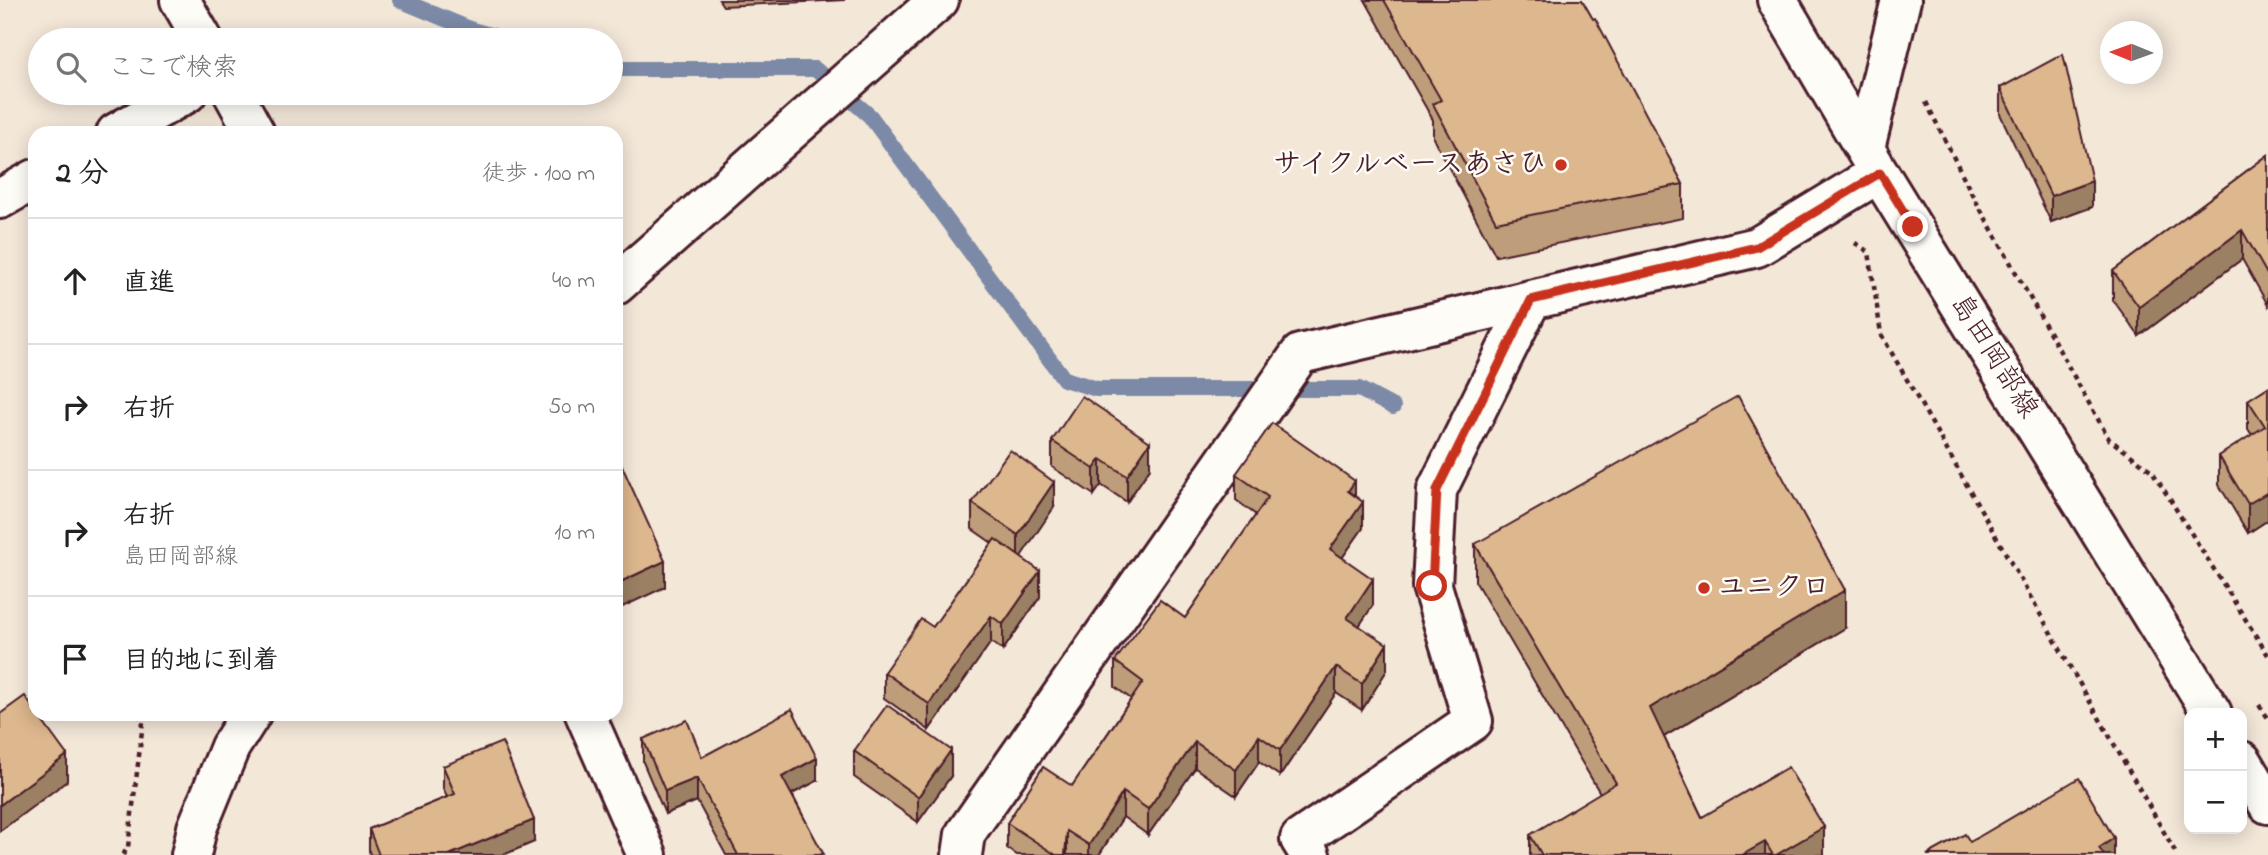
<!DOCTYPE html>
<html lang="ja">
<head>
<meta charset="utf-8">
<style>
  body { margin:0; font-family:"Indie Flower","Klee One",sans-serif; background:#f6f6f6; color:#222 }
  .controls { position:absolute; right:21px; bottom:21px; display:grid; overflow:hidden; border-radius:14px; box-shadow:0 4px 18px #0003 }
  .controls button { width:63px; height:63px; display:grid; place-items:center; padding:0; border:0; border-bottom:2px solid #e0e0e0; background:#fff; color:#222; font:35px sans-serif }
  .compass { position:absolute; left:2100px; top:21px; width:63px; height:63px; border-radius:50%; background:#fff; box-shadow:0 4px 18px #0003; rotate:271deg }
  .stop { position:absolute; width:21px; height:21px; margin:-16px; border:5px solid #c8321e; border-radius:50%; background:#fff }
  .stop.end { background:#c8321e; border-color:#fff; box-shadow:0 2px 7px #0008 }
  .list { margin:0; padding:0; list-style:none }
  h2 { display:flex; justify-content:space-between; align-items:center; height:91px; margin:0; padding:0 28px; font-size:30px }
  h2 small { font-size:23px; font-weight:400; color:#767676 }
  .list li { display:grid; grid-template-columns:46px 1fr auto; gap:21px; align-items:center; box-sizing:border-box; height:126px; padding:0 28px; border-top:2px solid #e0e0e0 }
  .list b { display:block; font-size:26px; white-space:nowrap }
  .list p { margin:0; font-size:23px; white-space:nowrap; color:#767676 }
  .list em { font-size:23px; font-style:normal; color:#767676 }
  .icon { flex:none; width:38px; height:38px; fill:none; stroke:currentColor; stroke-width:2; stroke-linecap:round; stroke-linejoin:round }
  .map { position:relative; flex:none; width:2268px; height:855px; overflow:hidden }
  .search { position:absolute; background:#fff; box-shadow:0 4px 18px #0003; left:28px; top:28px; width:595px; height:77px; display:flex; align-items:center; gap:18px; box-sizing:border-box; padding:0 24px; border-radius:38px; color:#767676; font-size:26px }
  .panel { position:absolute; background:#fff; box-shadow:0 4px 18px #0003; left:28px; top:126px; width:595px; height:595px; border-radius:21px }
  .map>svg:first-child { display:block }
</style>
</head>
<body>
<div class="map">
<svg width="2268" height="855" viewBox="0 0 2268 855">
  <rect width="100%" height="100%" fill="#f3e7d8"/>
  <filter id="ink" filterUnits="userSpaceOnUse"><feTurbulence type="fractalNoise" baseFrequency=".0143" numOctaves="2"/><feDisplacementMap in="SourceGraphic" scale="14" xChannelSelector="R" yChannelSelector="G"/><feConvolveMatrix kernelMatrix="1 2 1 2 8 2 1 2 1" color-interpolation-filters="sRGB"/></filter>
  <g filter="url(#ink)">
    <g fill="none" stroke-linecap="round" stroke-linejoin="round">
      <g stroke="#7b8aa7" stroke-width="16">
        <polyline points="400,0 472,30 508,40"/>
        <polyline points="611,69 815,69 870,116 1064,379 1097,389 1359,389 1393,407"/>
      </g>
      <g stroke="#4a1f2b" stroke-width="44">
        <g id="minor">
          <polyline points="180,0 203,40"/>
          <polyline points="233,93 255,133"/>
          <polyline points="116,133 187,93"/>
          <polyline points="1865,148 1901,0"/>
          <polyline points="0,199 35,179"/>
          <polyline points="616,285 939,0"/>
          <polyline points="585,714 647,855"/>
          <polyline points="191,855 197,828 230,747 251,714"/>
          <polyline points="962,855 965,834 1300,354 1757,247 1879,173"/>
          <polyline points="1310,855 1300,839 1473,721 1432,586 1437,490 1531,300"/>
        </g>
      </g>
      <g stroke="#4a1f2b" stroke-width="44">
        <g id="major">
          <polyline points="1777,0 1879,173 2212,713"/>
          <polyline points="2242,761 2268,804"/>
        </g>
      </g>
      <g stroke="#4a1f2b" stroke-width="4.5" stroke-dasharray="5 5" stroke-linecap="butt">
        <polyline points="1926,102 1972,194 2109,439 2152,471 2268,655"/>
        <polyline points="1855,243 1869,252 1881,334 2177,855"/>
        <polyline points="2259,705 2268,718"/>
        <polyline points="123,855 128,847 144,714"/>
      </g>
      <use href="#minor" stroke="#fdfcf7" stroke-width="38"/>
      <use href="#major" stroke="#fdfcf7" stroke-width="38"/>
    </g>
    <g fill="#be9d7a" stroke="#4a1f2b" stroke-width="2">
      <polygon points="719,0 845,0 723,6"/>
      <polygon points="1365,0 1582,0 1683,184 1683,218 1496,256 1433,138 1433,120"/>
      <polygon points="2000,88 2092,207 2051,222 2000,114"/>
      <polygon points="2268,155 2268,305 2242,259 2139,336 2113,300 2113,271"/>
      <polygon points="2268,387 2268,520 2248,533 2219,485 2219,456 2252,435 2248,429 2248,400"/>
      <polygon points="1052,441 1150,468 1127,502 1101,485 1094,495 1052,467"/>
      <polygon points="1236,474 1355,496 1363,528 1342,558 1373,605 1359,626 1387,670 1362,710 1336,693 1280,776 1259,762 1236,796 1195,768 1148,835 1123,817 1099,855 1017,855 1007,848 1007,823 1072,786 1131,699 1115,687 1115,661 1185,618 1256,515 1236,500"/>
      <polygon points="972,503 1054,507 1020,557 1040,597 1003,650 991,642 929,730 884,698 884,672 933,627 992,543 972,529"/>
      <polygon points="1475,544 1845,628 1664,737 1702,817 1824,855 1530,855 1530,835 1600,793 1475,581"/>
      <polygon points="643,739 702,757 817,781 792,794 823,855 726,855 697,801 665,814 643,762"/>
      <polygon points="854,751 951,776 918,822 854,777"/>
      <polygon points="443,766 534,842 503,855 370,855 369,851 369,829 447,797 443,788"/>
    </g>
    <g fill="#9b8063" stroke="#4a1f2b" stroke-width="2">
      <polygon points="2092,181 2092,207 2051,222 2051,196"/>
      <polygon points="2242,230 2242,259 2139,336 2139,307"/>
      <polygon points="1150,442 1150,468 1127,502 1127,476"/>
      <polygon points="1101,459 1101,485 1094,495 1094,469"/>
      <polygon points="1355,481 1355,507 1348,491"/>
      <polygon points="1054,482 1054,507 1018,561 1018,535"/>
      <polygon points="2268,492 2268,520 2248,533 2248,504"/>
      <polygon points="1363,502 1363,528 1330,575 1330,549"/>
      <polygon points="665,561 665,587 616,610 616,584"/>
      <polygon points="1040,571 1040,597 1003,650 1003,624"/>
      <polygon points="1373,579 1373,605 1347,644 1347,618"/>
      <polygon points="1845,590 1845,628 1650,745 1650,708"/>
      <polygon points="991,616 991,642 929,730 929,704"/>
      <polygon points="1387,644 1387,670 1362,710 1362,684"/>
      <polygon points="1336,667 1336,693 1280,776 1280,750"/>
      <polygon points="1259,736 1259,762 1236,796 1236,770"/>
      <polygon points="1195,742 1195,768 1148,835 1148,809"/>
      <polygon points="951,750 951,776 918,822 918,797"/>
      <polygon points="67,755 67,781 0,831 0,805"/>
      <polygon points="817,758 817,781 782,799 782,777"/>
      <polygon points="697,778 697,801 665,814 665,791"/>
      <polygon points="1123,792 1123,817 1099,855 1089,855 1089,845"/>
      <polygon points="534,820 534,842 503,855 449,855"/>
      <polygon points="1824,827 1824,855 1776,855"/>
      <polygon points="1067,831 1067,855 1065,855"/>
      <polygon points="2114,838 2114,855 2099,855 2099,848"/>
      <polygon points="1765,842 1765,855 1742,855"/>
    </g>
    <g fill="#ddb78e" stroke="#4a1f2b" stroke-width="2">
      <polygon points="1384,0 1582,0 1593,19 1595,18 1683,184 1496,222 1433,104 1441,100"/>
      <polygon points="2063,54 2092,181 2051,196 2000,88"/>
      <polygon points="2268,155 2268,276 2242,230 2139,307 2113,271"/>
      <polygon points="2268,387 2268,492 2248,504 2219,456 2265,426 2248,400"/>
      <polygon points="1082,396 1150,442 1127,476 1101,459 1094,469 1052,441"/>
      <polygon points="1738,396 1845,590 1650,708 1702,817 1788,767 1824,827 1776,855 1773,855 1765,842 1742,855 1542,855 1530,835 1616,783 1475,544"/>
      <polygon points="1272,423 1355,481 1348,491 1363,502 1330,549 1373,579 1347,618 1387,644 1362,684 1336,667 1280,750 1259,736 1236,770 1195,742 1148,809 1123,792 1089,845 1067,831 1065,855 1056,855 1007,823 1043,767 1072,786 1143,682 1115,661 1160,600 1185,618 1268,497 1236,474"/>
      <polygon points="1010,450 1054,482 1018,535 972,503"/>
      <polygon points="616,457 622,466 665,561 616,584"/>
      <polygon points="995,539 1040,571 1003,624 991,616 929,704 884,672 921,619 933,627"/>
      <polygon points="25,696 35,711 35,714 37,714 67,755 0,805 0,714"/>
      <polygon points="887,705 951,750 918,797 854,751"/>
      <polygon points="792,709 817,758 782,777 823,853 820,855 738,855 697,778 665,791 643,739 687,720 702,757"/>
      <polygon points="502,742 534,820 449,855 379,855 369,829 455,794 443,766"/>
      <polygon points="2079,778 2114,838 2099,848 2104,855 1927,855 1965,834 1970,842"/>
    </g>
  </g>
  <g fill="none" stroke-linecap="round" stroke-linejoin="round" filter="url(#ink)">
    <polyline stroke="#c8321e" stroke-width="9" points="1432,586 1437,490 1531,300 1757,247 1880,173 1913,227"/>
  </g>
  <g fill="#c8321e" stroke="#fdfcf7" stroke-width="2.5">
    <circle cx="1561" cy="165" r="7"/>
    <circle cx="1704" cy="588" r="7"/>
  </g>
  <g text-anchor="middle" dominant-baseline="central" stroke-width="5" stroke-linejoin="round" paint-order="stroke">
    <g font-size="28" font-weight="bold" fill="#4a1f2b" stroke="#fdfcf7" text-anchor="end">
      <text x="1547" y="165">サイクルベースあさひ</text>
      <text x="1718" y="588" text-anchor="start">ユニクロ</text>
    </g>
    <g font-size="28" fill="#4a1f2b" stroke="#fdfcf7">
      <text transform="translate(1993 357) rotate(58)">島田岡部線</text>
    </g>
  </g>
</svg>
<div class="controls">
<button>+</button>
<button>−</button>
</div>
<svg class="compass" viewBox="-18 -18 36 36"><path d="M0-13l5 13h-10z" fill="#e53935"/><path d="M0 13l5-13h-10z" fill="#767676"/></svg>
<div class="stop" style="left:1432px;top:586px"></div>
<div class="stop end" style="left:1913px;top:227px"></div>
<div class="search"><svg class="icon" aria-label="search" viewBox="0 0 24 24"><circle cx="10" cy="10" r="6"/><path d="M15 15l6 6"/></svg>ここで検索</div>
<section class="panel">
<h2>2 分<small>徒歩 · 100 m</small></h2>
<ul class="list">
<li><svg class="icon" aria-label="ahead" viewBox="0 0 24 24"><path d="M12 20V5M6 11l6-6 6 6"/></svg><div><b>直進</b></div><em>40 m</em></li>
<li><svg class="icon" aria-label="right" viewBox="0 0 24 24"><path d="M7 20v-9h11M14 6l5 5-5 5"/></svg><div><b>右折</b></div><em>50 m</em></li>
<li><svg class="icon" aria-label="right" viewBox="0 0 24 24"><path d="M7 20v-9h11M14 6l5 5-5 5"/></svg><div><b>右折</b><p>島田岡部線</p></div><em>10 m</em></li>
<li><svg class="icon" aria-label="arrive" viewBox="0 0 24 24"><path d="M6 21V4h12l-3 4 3 4H6"/></svg><div><b>目的地に到着</b></div></li>
</ul>
</section>
</div>
</body>
</html>
